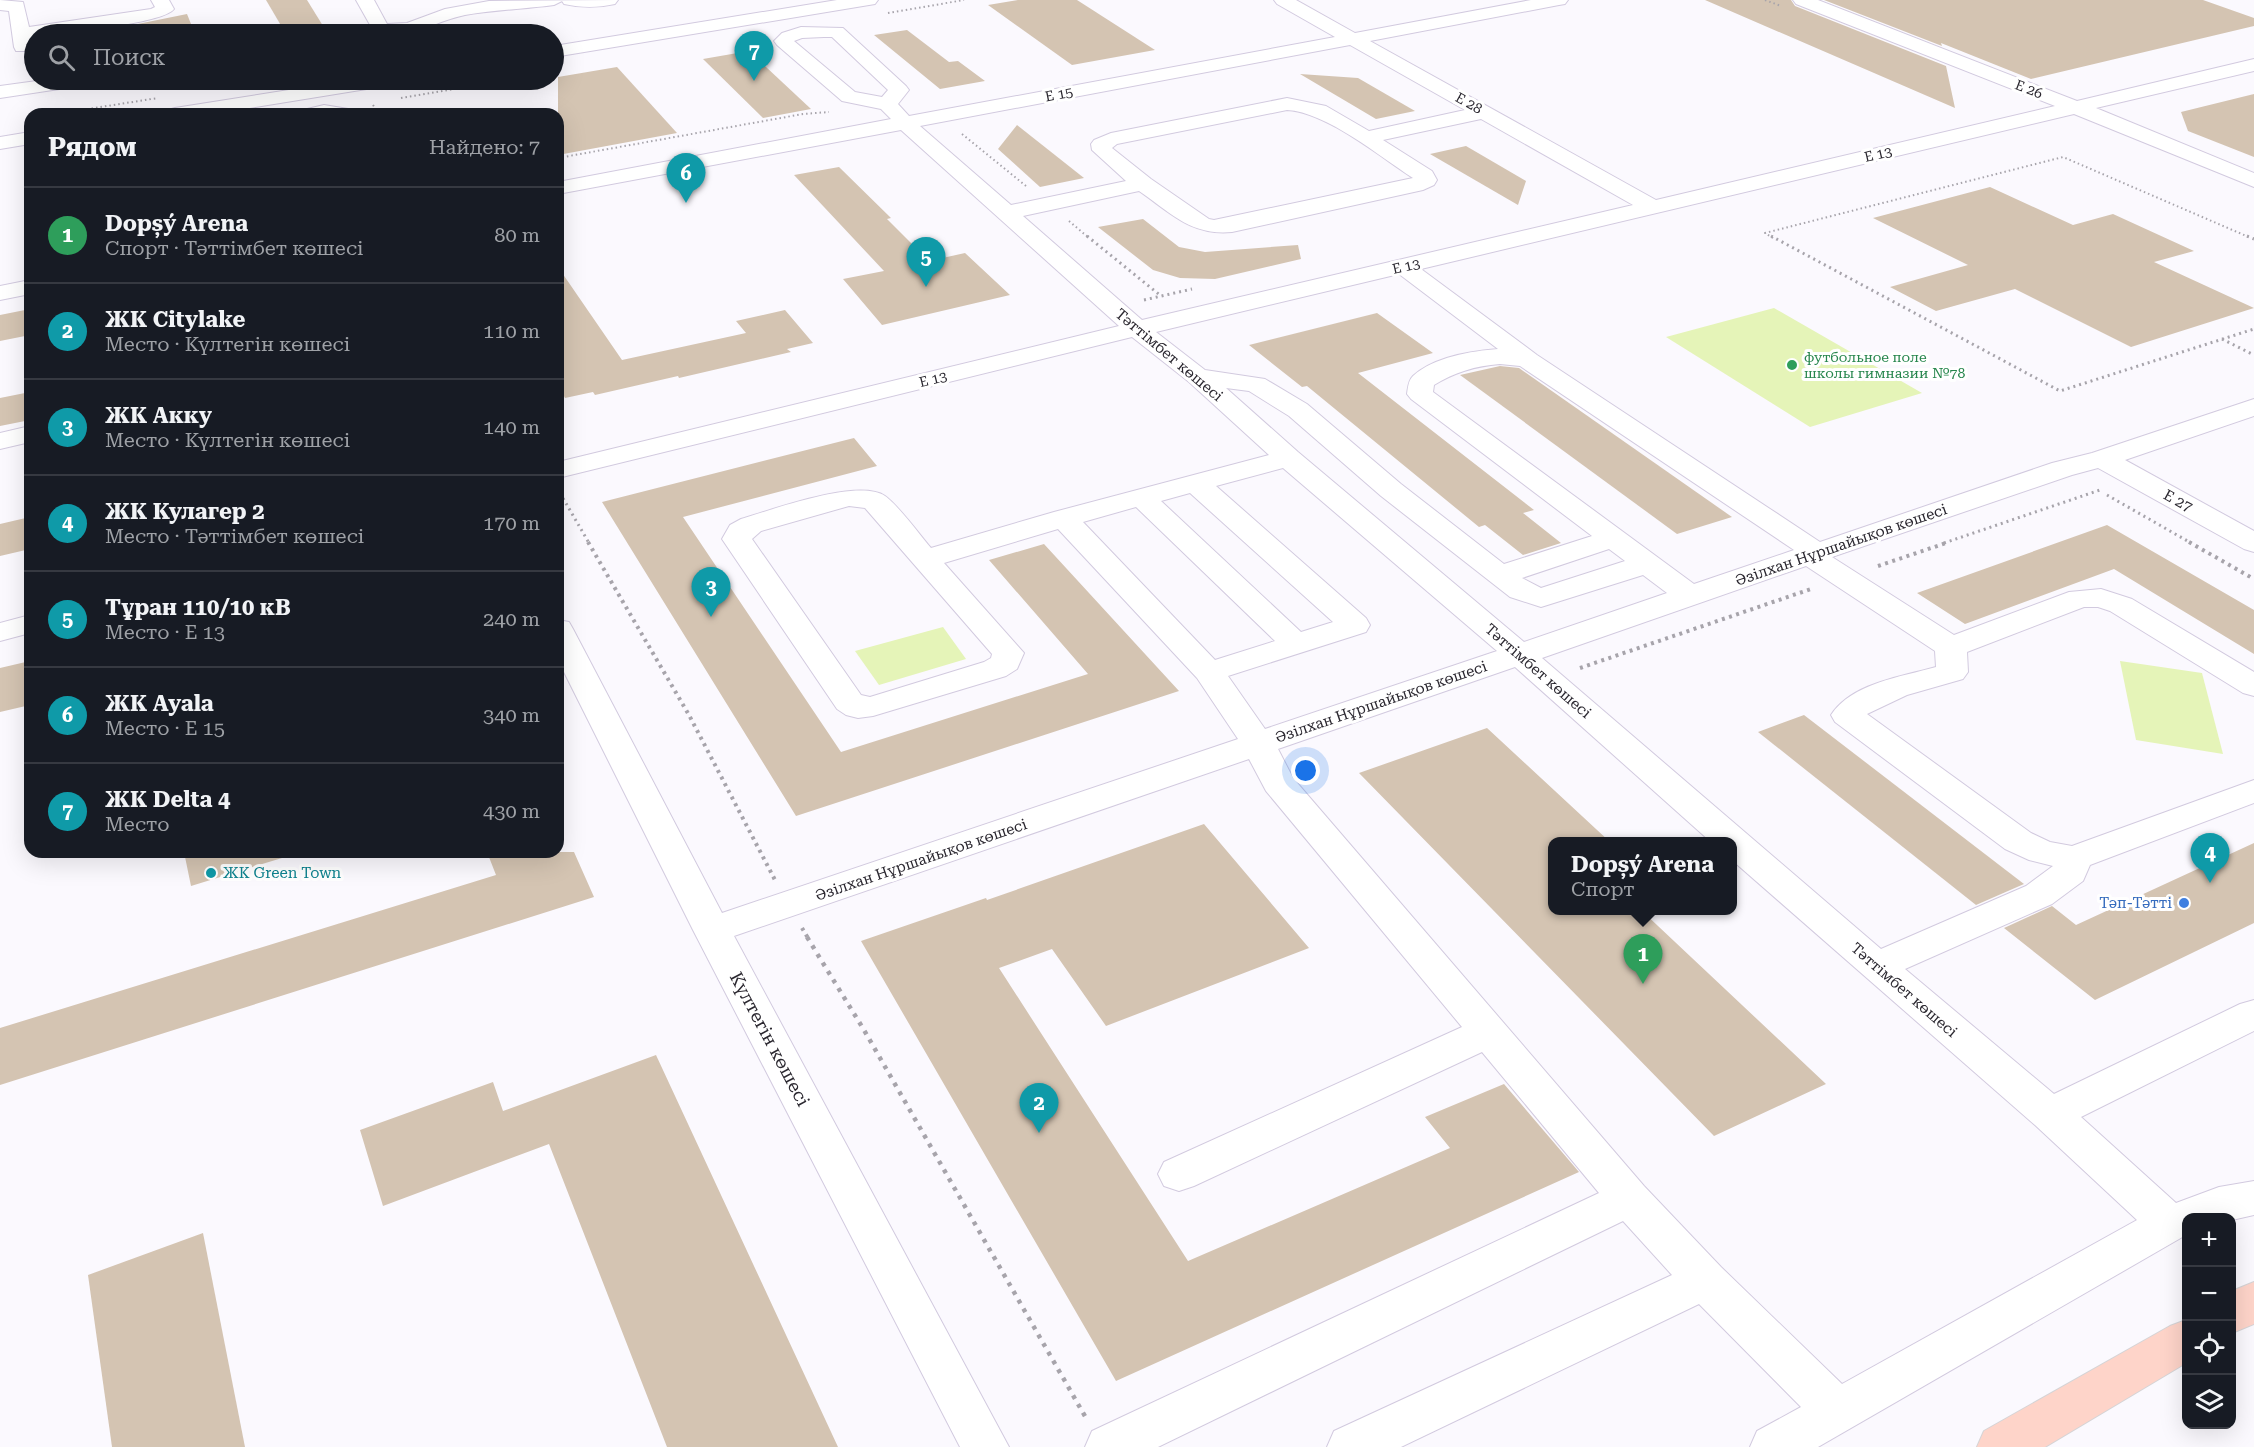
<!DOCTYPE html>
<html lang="ru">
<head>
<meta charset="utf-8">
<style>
  body { margin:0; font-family:"Roboto Serif",serif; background:#242831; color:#f1f3f6 }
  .controls { position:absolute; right:18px; bottom:18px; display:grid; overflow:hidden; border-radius:12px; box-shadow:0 6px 24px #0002 }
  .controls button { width:54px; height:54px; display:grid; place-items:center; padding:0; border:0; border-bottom:2px solid #363941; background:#171b24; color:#f1f3f6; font:30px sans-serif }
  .you { position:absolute; left:1306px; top:771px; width:21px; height:21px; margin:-15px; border:4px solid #fff; border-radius:50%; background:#1a73e8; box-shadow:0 0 0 9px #1a73e833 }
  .badge { display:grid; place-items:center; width:39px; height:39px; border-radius:50%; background:#7c3aed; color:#fff; font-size:20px; font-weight:700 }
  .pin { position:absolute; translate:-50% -50px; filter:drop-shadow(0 2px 3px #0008) }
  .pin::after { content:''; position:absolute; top:32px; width:21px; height:18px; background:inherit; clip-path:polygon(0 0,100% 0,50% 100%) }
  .popup { position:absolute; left:1548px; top:837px; width:189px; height:78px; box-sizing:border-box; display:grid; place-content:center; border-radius:12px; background:#171b24; filter:drop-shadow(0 2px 4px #0005); font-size:20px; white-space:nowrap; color:#9ea1a6 }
  .popup b { font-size:22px; color:#f1f3f6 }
  .popup::after { content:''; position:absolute; left:50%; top:100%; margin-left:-12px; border:12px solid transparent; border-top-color:#171b24 }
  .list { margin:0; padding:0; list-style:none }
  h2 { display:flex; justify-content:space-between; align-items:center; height:78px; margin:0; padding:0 24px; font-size:26px }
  h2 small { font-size:20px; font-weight:400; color:#9ea1a6 }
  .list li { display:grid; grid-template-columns:39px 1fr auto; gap:18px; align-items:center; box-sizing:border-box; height:96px; padding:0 24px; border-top:2px solid #363941 }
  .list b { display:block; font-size:22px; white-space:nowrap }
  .list p { margin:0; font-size:20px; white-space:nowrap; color:#9ea1a6 }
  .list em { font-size:20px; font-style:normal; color:#9ea1a6 }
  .icon { flex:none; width:33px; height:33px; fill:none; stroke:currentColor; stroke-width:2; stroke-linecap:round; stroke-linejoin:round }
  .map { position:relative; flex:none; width:2254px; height:1447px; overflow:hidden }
  .search { position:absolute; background:#171b24; box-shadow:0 6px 24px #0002; left:24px; top:24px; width:540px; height:66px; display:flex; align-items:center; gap:15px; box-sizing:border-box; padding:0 21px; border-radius:33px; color:#9ea1a6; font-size:22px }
  .panel { position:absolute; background:#171b24; box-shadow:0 6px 24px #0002; left:24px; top:108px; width:540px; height:750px; border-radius:18px }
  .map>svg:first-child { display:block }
</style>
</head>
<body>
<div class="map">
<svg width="2254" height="1447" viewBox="0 0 2254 1447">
  <rect width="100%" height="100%" fill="#fbf9fe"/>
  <g fill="#e5f4b8">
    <polygon points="1774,308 1922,393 1810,427 1666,337"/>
    <polygon points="943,627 966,659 879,685 855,651"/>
    <polygon points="2120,661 2202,673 2223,754 2136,740"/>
  </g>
  <g fill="#d4c4b2">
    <polygon points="266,0 307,0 328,34 286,34"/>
    <polygon points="1018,0 1077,0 1155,50 1072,65 988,5"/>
    <polygon points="1705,0 1791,0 1795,6 1946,66 1955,108"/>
    <polygon points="1824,0 2203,0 2254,18 2254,26 2031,79 1941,43 1942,46"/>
    <polygon points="187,14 195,34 131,34 128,26"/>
    <polygon points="907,30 949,62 958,61 985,81 940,89 874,35"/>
    <polygon points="749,51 811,109 763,118 703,59"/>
    <polygon points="617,67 677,133 558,155 558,77"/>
    <polygon points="1300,74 1358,78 1415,111 1376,119"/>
    <polygon points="147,80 215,80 151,90"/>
    <polygon points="2254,94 2254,157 2188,131 2181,112"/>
    <polygon points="1017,125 1084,178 1040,187 998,149"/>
    <polygon points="1466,146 1526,181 1518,205 1430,154"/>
    <polygon points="839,167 891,218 887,219 929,261 965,253 1010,295 882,325 843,279 884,271 794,175"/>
    <polygon points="1990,187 2073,225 2113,214 2194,251 2154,262 2254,308 2131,347 2015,289 1936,311 1890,287 1968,265 1873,218"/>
    <polygon points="1143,219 1179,247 1205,252 1298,245 1301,259 1215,279 1180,278 1153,270 1098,227"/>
    <polygon points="558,267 622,360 746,333 736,321 785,310 813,343 787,349 791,352 679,378 678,376 595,395 593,392 565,398 558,385"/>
    <polygon points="30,309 30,335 0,341 0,315"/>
    <polygon points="1377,313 1433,353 1358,373 1534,510 1523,513 1561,543 1523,555 1485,525 1479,527 1307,386 1302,387 1249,345"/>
    <polygon points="1500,366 1519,368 1732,517 1677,534 1460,375"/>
    <polygon points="30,392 30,420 0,426 0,398"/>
    <polygon points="854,438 877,466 683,517 841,752 1088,674 989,560 1044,544 1179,691 796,816 602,502"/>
    <polygon points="30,517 30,549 0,556 0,524"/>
    <polygon points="2107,525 2254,610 2254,654 2114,569 1965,624 1917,593"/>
    <polygon points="30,661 30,705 0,712 0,668"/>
    <polygon points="1804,715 2024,884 1976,905 1758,732"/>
    <polygon points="1487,728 1610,842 1553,842 1553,910 1641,910 1826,1084 1714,1136 1359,773"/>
    <polygon points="1204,824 1309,948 1106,1026 1052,949 999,968 1188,1261 1450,1148 1425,1117 1504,1084 1579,1172 1116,1381 861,941 986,898 987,900"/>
    <polygon points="2254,843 2254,923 2095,1000 2004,928 2052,906 2076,925"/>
    <polygon points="184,852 281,852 282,858 191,886"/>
    <polygon points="487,852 574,852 594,897 0,1085 0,1028 496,875"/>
    <polygon points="656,1055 838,1447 667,1447 549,1144 383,1206 360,1130 493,1082 503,1111"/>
    <polygon points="203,1233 245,1447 112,1447 88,1275"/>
  </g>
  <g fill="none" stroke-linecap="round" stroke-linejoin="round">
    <g stroke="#d2cadf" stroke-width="2">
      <g id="minor">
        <path d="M0 0 23 2 29 27 151 9 155 7 151 0H169L174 9C163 24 57 34 34 34V37L31 38 32 47 30 51H16L14 47 9 11 0 10Z"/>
        <path d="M356 0H374L387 24 407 23 445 9 489 1 618 0 615 4C597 8 582 8 564 4L562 1 554 5C524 9 494 10 465 15 431 22 411 41 374 32Z"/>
        <polygon points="837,0 878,0 875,4 869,5 554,57 554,46"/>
        <path d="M1274 0H1296L1355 33 1531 0H1568L1565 4 1559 5 1370 41 1656 200 2055 106 1796 4 1793 0H1818L2077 101 2254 59V71L2096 108 2254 173V187L2074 114 1421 269 1537 355 1820 542 2052 463 2092 453 2254 399V416L2125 460 2254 531V552L2244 549 2098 468 2072 475 1832 557 1954 635 2069 592 2101 589 2132 599 2254 672V696L2243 693 2110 611 2098 607H2084L1967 652 1968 672 1963 679 1907 695 1867 714 2031 833 2050 842 2072 846 2254 780V803L2090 865 2083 881 2052 904 1905 969 2054 1094 2240 1004 2254 1000V1031L2081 1117 2176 1203 2219 1187 2254 1181V1215L2232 1220V1218H2186V1235L1818 1447H1750L1757 1431 1801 1407 1699 1304 1401 1447H1327L1334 1431 1672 1275 1623 1221 1158 1447H1085L1092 1431 1599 1193 1482 1052 1194 1186 1179 1191 1164 1186 1158 1174 1164 1162 1462 1027 1266 791 1249 759 734 936 1009 1447H960L693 930 558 660V620L569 622 573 629 722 913 1238 739 1197 678 1058 529 944 563 1024 653 1017 669 1006 676 873 716 858 718 846 715 837 709 722 539 730 525 741 519C772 510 858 478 885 496 897 504 920 535 931 548L1054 512 1269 455 1189 382 1132 337 558 478V462L1119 326 901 130 558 194V182L891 119 881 109 842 101 777 45 774 41 782 33 801 27 843 28 906 86 909 90 898 104 909 116 1335 37 1277 4ZM824 37H832L888 90 882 97 855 92 794 41 802 38ZM1350 45 1465 110 1369 131 1326 106 1287 98 1111 133 1094 140 1091 144 1092 150 1126 181 1011 205 920 126ZM1287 110C1326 112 1379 156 1413 178L1214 220 1209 219 1151 179 1112 148 1117 144ZM1481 119 1633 205 1142 320 1023 216 1139 191C1171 213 1191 236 1232 232L1423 190 1434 185 1437 180 1432 171 1383 140ZM1399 274 1498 349C1471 351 1434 357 1413 376 1408 381 1408 388 1407 394L1411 399 1592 536 1504 564 1401 484 1307 404 1265 379 1205 370 1156 332ZM1500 364 1520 366 1794 550 1694 584 1433 392 1434 385C1455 372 1475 366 1500 364ZM1226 388 1249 391 1289 416 1381 496 1510 597 1541 607 1643 575 1667 593 1524 642 1298 452ZM1283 468 1497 651 1265 729 1228 676 1366 632 1370 625 1366 618 1216 486ZM1190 493 1333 622 1301 632 1161 501ZM849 506 865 508 992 654 991 658 984 662 870 697 861 695 752 539 761 531ZM1136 507 1275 641 1215 660 1083 522ZM1609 549 1625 561 1541 588 1522 578ZM1806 566 1935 651 1936 667C1901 677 1852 683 1831 715L1835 722 2005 849 2029 860 2053 866 2026 886 1881 949 1542 658ZM1515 667 1711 842H1733V861L2035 1125 2137 1220 1842 1384 1721 1267 1644 1186 1293 778 1278 749Z"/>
        <polygon points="44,80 89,80 86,84 79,86 0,98 0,86"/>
        <polygon points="352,80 395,80 392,84 385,86 212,114 165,114 168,110 175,108"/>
        <polygon points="324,105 354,110 357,114 300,114 303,110"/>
        <polygon points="30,132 30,144 0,149 0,137"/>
        <polygon points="30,280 30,294 0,300 0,286"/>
        <polygon points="30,426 30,442 0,449 0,433"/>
        <polygon points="30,615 30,633 0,641 0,623"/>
      </g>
    </g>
    <g stroke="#d5d4d6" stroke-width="2">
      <g id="major">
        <polygon points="2254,1282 2254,1324 2232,1333 2232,1291"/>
        <polygon points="2186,1320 2186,1363 2045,1447 1977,1447 1984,1431 2170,1326"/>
      </g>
    </g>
    <g stroke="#a7a4ab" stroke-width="2" stroke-dasharray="1.5 3" stroke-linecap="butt">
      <polyline points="1765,0 1781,6"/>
      <polyline points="888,13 964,0"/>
      <polyline points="746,43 764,57"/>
      <polyline points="401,98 509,80"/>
      <polyline points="373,105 379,114"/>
      <polyline points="56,114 158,98"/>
      <polyline points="962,134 1026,186"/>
      <polyline points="558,158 803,114 829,112"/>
      <polyline points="1069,221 1089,238"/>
      <polyline points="1773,238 1765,233 2063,157 2251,238"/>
    </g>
    <g stroke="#a7a4ab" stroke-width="3" stroke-dasharray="2 4" stroke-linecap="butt">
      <polyline points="1087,236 1161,296"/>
      <polyline points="1771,236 2060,391 2254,329"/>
      <polyline points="2247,236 2254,239"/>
      <polyline points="1144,300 1192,289"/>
      <polyline points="2222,339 2254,355"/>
      <polyline points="560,493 589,543"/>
      <polyline points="2107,495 2191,543"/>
      <polyline points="1944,543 2103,489"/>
    </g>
    <g stroke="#a7a4ab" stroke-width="4" stroke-dasharray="3 4.5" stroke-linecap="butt">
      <polyline points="588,542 689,715 775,880"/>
      <polyline points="2189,542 2254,579"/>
      <polyline points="1878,566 1949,542"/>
      <polyline points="1580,668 1811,589"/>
      <polyline points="802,928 808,938"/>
    </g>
    <polyline stroke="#a7a4ab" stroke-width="4.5" stroke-dasharray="4 6" stroke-linecap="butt" points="807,937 864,1030 1086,1418"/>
    <use href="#minor" fill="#fff" fill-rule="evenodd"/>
    <use href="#major" fill="#fed4c9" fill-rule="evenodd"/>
  </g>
  <circle fill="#2e9e5b" stroke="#fff" stroke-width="2" cx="1792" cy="365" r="6"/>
  <circle fill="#0f9aa8" stroke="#fff" stroke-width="2" cx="211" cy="873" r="6"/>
  <circle fill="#3f7fe0" stroke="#fff" stroke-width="2" cx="2184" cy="903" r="6"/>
  <g text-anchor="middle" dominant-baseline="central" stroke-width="6" stroke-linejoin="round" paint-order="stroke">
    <g font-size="14" fill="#2b2830" stroke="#fff">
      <text transform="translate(2029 89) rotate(21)">E 26</text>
      <text transform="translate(1059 94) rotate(-11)">E 15</text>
      <text transform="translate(1469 103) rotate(29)">E 28</text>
      <text transform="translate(1878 154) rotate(-13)">E 13</text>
      <text transform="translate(1406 266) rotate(-13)">E 13</text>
      <text transform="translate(933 379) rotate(-14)">E 13</text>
    </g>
    <g font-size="14" fill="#27864d" stroke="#fff" text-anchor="start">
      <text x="1804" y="357">футбольное поле<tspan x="1804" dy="16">школы гимназии №78</tspan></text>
    </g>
    <g font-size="15" fill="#2b2830" stroke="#fff">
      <text transform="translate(1169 355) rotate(40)">Тәттімбет көшесі</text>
      <text transform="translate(2178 501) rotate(29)">E 27</text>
      <text transform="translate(1841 545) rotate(-19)">Әзілхан Нұршайықов көшесі</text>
      <text transform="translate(1538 671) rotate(41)">Тәттімбет көшесі</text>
      <text transform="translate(1381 702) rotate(-19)">Әзілхан Нұршайықов көшесі</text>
      <text transform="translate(921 860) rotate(-19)">Әзілхан Нұршайықов көшесі</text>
      <text transform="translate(1904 990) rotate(41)">Тәттімбет көшесі</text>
    </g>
    <g font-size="15" fill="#0d838f" stroke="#fff" text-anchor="start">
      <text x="223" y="873">ЖК Green Town</text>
    </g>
    <g font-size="15" fill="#366cbe" stroke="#fff" text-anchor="end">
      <text x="2172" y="903">Тәп-Тәтті</text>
    </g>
    <g font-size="18" fill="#2b2830" stroke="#fff">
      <text transform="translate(770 1039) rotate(62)">Күлтегін көшесі</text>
    </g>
  </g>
</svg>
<div class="controls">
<button>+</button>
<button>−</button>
<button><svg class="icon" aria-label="locate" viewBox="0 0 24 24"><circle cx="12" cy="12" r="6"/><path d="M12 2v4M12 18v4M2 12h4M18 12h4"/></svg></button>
<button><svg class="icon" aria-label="layers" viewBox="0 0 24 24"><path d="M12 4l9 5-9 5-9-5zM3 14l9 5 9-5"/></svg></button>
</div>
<div class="you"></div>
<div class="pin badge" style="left:1643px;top:984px;background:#2e9e5b">1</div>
<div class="popup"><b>Dopșý Arena</b>Спорт</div>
<div class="pin badge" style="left:1039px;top:1133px;background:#0f9aa8">2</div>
<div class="pin badge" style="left:711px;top:617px;background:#0f9aa8">3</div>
<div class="pin badge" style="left:2210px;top:883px;background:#0f9aa8">4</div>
<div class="pin badge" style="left:926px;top:287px;background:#0f9aa8">5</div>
<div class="pin badge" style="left:686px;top:203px;background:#0f9aa8">6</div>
<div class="pin badge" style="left:754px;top:81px;background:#0f9aa8">7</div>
<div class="search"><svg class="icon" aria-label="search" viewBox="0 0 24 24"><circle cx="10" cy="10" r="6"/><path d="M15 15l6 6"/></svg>Поиск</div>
<section class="panel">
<h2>Рядом<small>Найдено: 7</small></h2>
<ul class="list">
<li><span class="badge" style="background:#2e9e5b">1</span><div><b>Dopșý Arena</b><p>Спорт · Тәттімбет көшесі</p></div><em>80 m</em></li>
<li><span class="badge" style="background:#0f9aa8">2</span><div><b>ЖК Citylake</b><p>Место · Күлтегін көшесі</p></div><em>110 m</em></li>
<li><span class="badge" style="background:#0f9aa8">3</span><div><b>ЖК Акку</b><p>Место · Күлтегін көшесі</p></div><em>140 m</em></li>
<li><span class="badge" style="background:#0f9aa8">4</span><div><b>ЖК Кулагер 2</b><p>Место · Тәттімбет көшесі</p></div><em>170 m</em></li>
<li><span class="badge" style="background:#0f9aa8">5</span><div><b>Тұран 110/10 кВ</b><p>Место · E 13</p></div><em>240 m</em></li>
<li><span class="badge" style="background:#0f9aa8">6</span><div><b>ЖК Ayala</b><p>Место · E 15</p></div><em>340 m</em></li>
<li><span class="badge" style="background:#0f9aa8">7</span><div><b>ЖК Delta 4</b><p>Место</p></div><em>430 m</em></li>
</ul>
</section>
</div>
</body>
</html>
